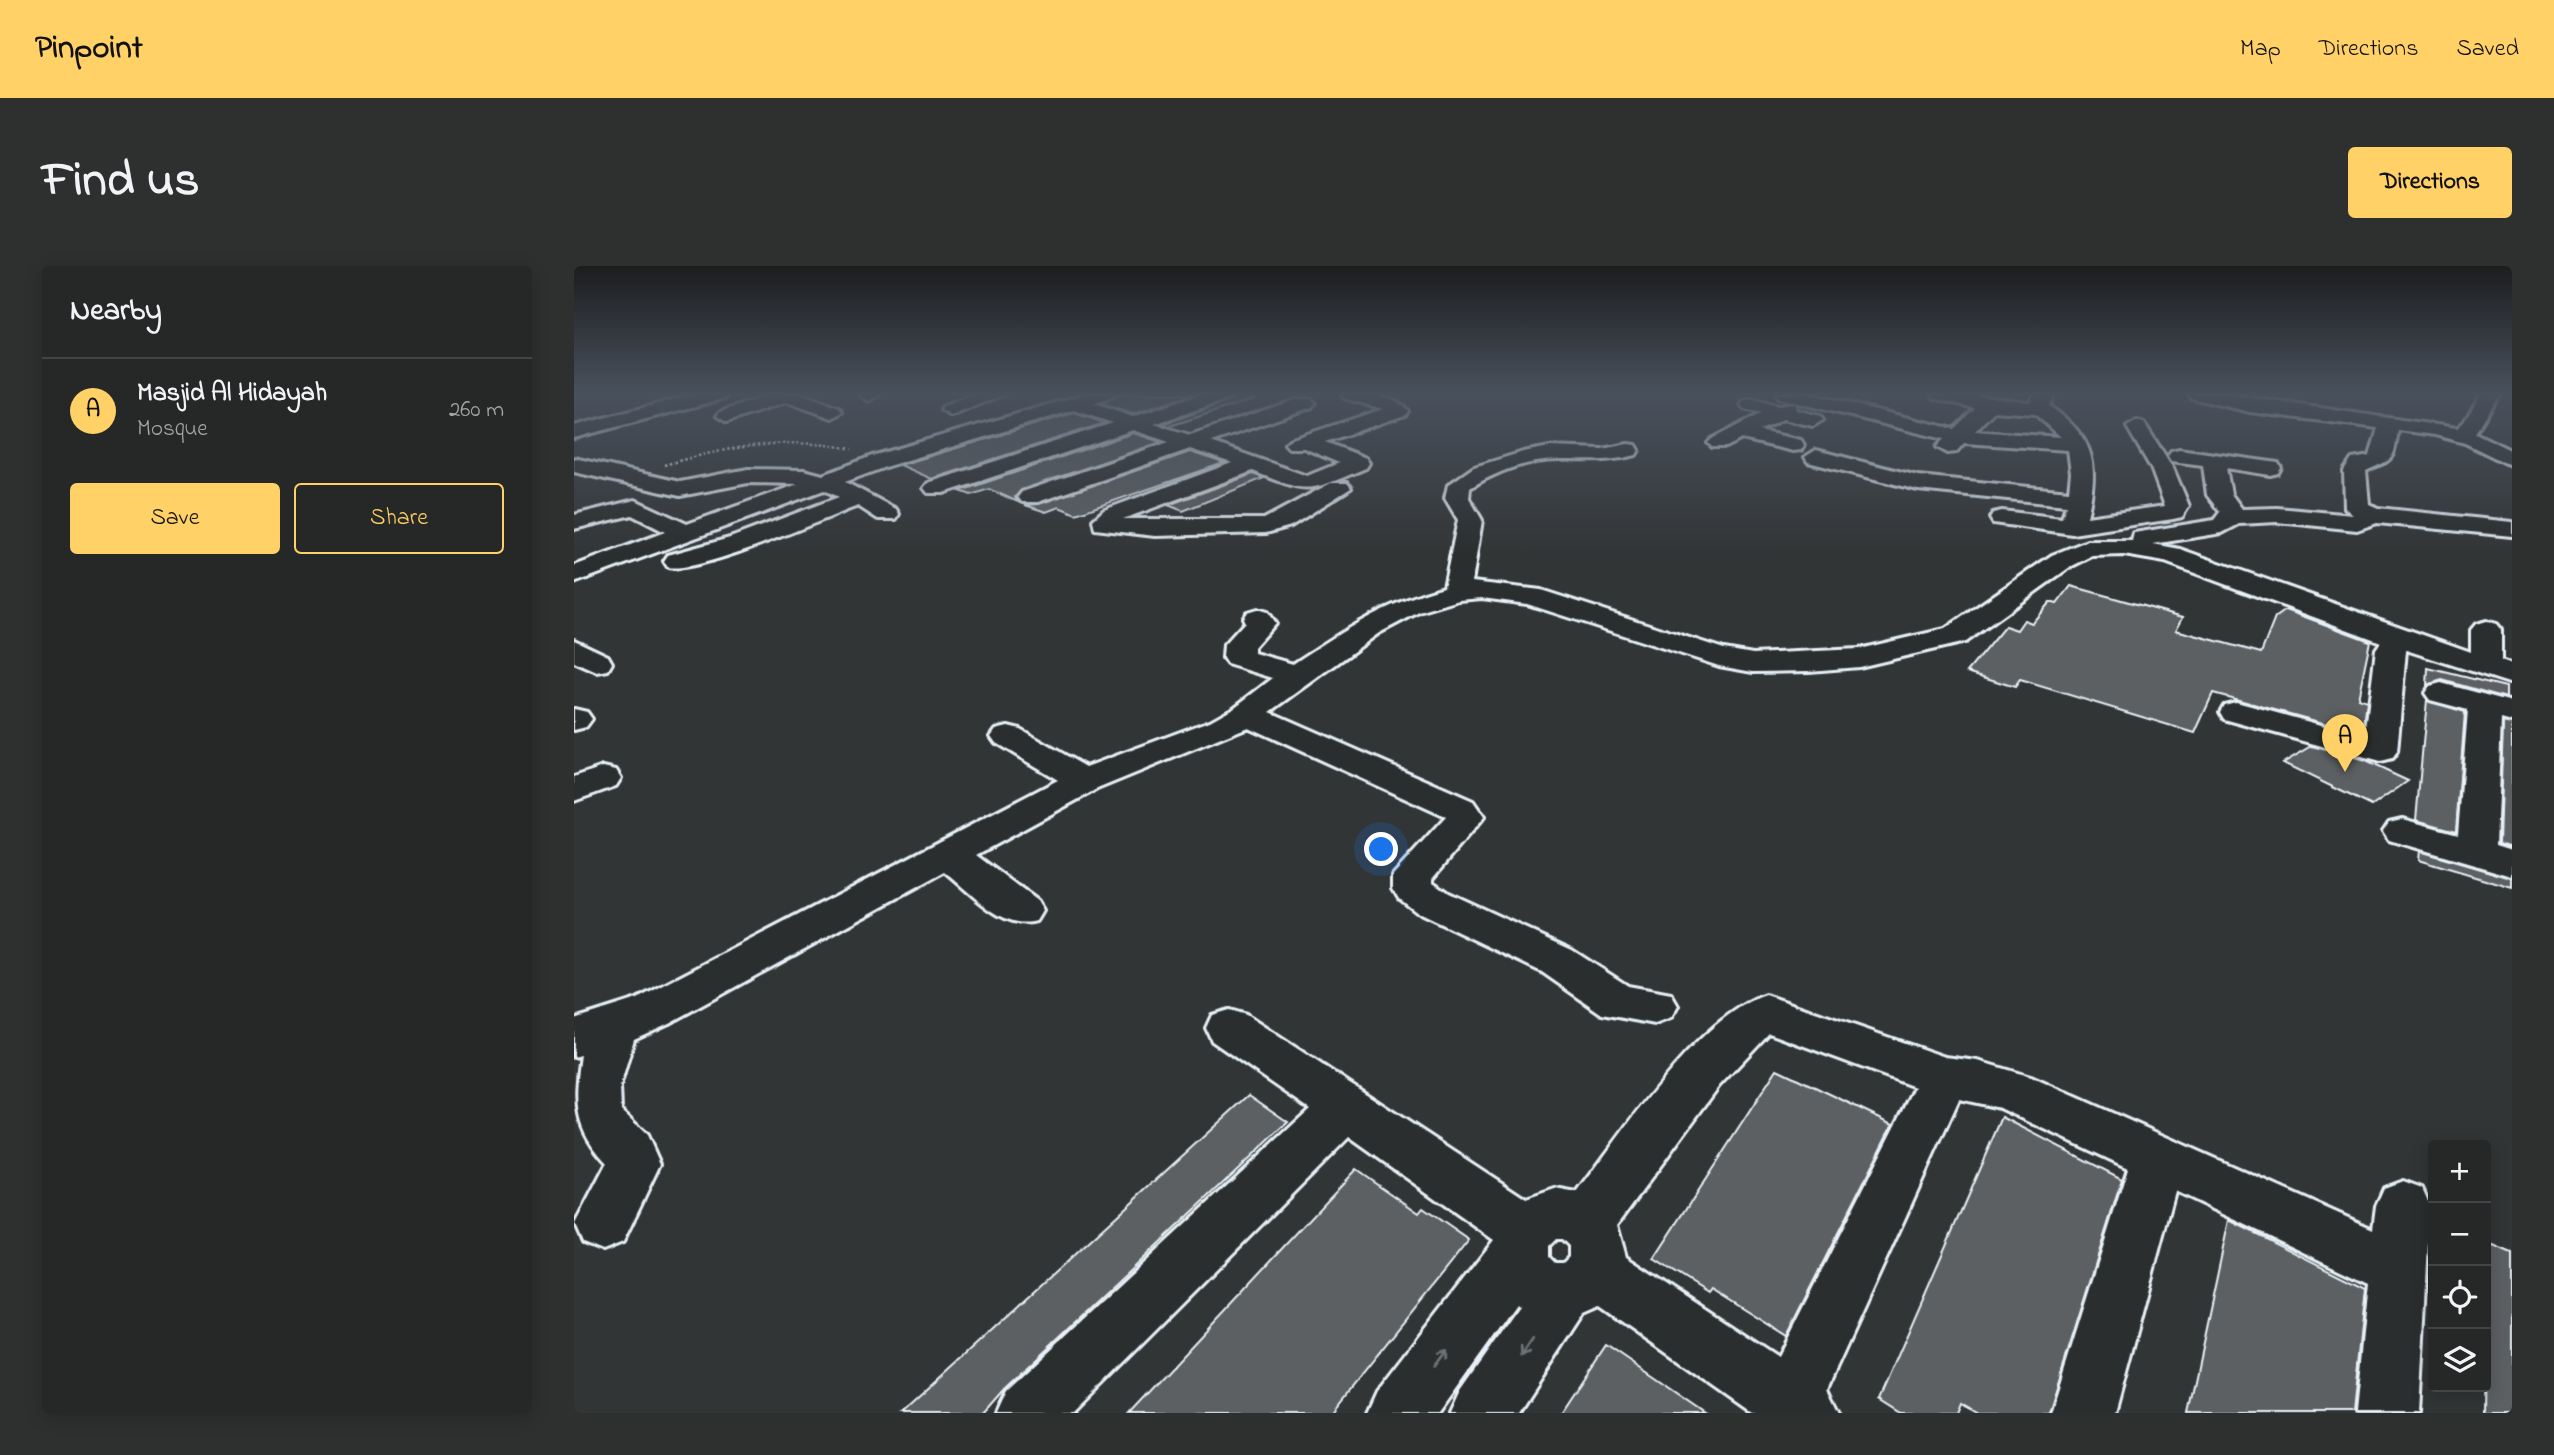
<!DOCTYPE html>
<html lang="en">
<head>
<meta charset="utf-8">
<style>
  body { margin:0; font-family:"Indie Flower",sans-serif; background:#2e3030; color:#f1f3f6 }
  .controls { position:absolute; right:21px; bottom:21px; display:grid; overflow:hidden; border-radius:7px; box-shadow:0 4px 18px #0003 }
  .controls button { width:63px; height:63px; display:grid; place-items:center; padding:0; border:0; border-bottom:2px solid #424445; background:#262828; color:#f1f3f6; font:35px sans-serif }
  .you { position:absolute; left:808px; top:584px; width:24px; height:24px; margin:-18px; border:5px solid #fff; border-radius:50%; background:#1a73e8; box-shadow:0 0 0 10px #1a73e833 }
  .badge { display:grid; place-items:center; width:46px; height:46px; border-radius:50%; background:#ffd166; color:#111; font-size:23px; font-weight:700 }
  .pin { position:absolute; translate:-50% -58px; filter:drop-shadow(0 2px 4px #0008) }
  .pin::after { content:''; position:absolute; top:37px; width:24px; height:21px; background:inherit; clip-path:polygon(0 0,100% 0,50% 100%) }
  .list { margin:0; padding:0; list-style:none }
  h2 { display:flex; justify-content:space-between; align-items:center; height:91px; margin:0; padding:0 28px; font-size:30px }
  h2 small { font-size:23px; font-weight:400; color:#a4a6a8 }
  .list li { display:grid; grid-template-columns:46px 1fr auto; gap:21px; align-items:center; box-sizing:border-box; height:105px; padding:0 28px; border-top:2px solid #424445 }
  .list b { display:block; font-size:26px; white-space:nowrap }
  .list p { margin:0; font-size:23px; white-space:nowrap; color:#a4a6a8 }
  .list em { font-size:23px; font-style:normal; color:#a4a6a8 }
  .actions { display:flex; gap:14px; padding:21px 28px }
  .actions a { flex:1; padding:16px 0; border:2px solid #ffd166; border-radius:7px; text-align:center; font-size:24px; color:#ffd166 }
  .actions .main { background:#ffd166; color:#111 }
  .icon { flex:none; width:38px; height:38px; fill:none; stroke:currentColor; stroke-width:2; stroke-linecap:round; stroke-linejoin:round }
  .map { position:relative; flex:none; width:1938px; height:1147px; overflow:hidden; border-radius:7px }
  header { display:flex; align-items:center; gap:42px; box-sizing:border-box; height:98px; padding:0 35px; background:#ffd166; color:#111 }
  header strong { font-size:33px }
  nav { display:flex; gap:38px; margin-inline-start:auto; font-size:24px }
  .intro { display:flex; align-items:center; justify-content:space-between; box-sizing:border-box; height:168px; padding:0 42px }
  h1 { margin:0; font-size:49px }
  .button { padding:18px 32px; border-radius:7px; background:#ffd166; color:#111; font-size:24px; font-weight:700 }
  main { display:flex; gap:42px; padding:0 42px }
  aside { flex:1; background:#262828; border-radius:7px; box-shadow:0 4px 18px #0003 }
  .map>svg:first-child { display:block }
</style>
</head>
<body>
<header>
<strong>Pinpoint</strong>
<nav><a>Map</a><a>Directions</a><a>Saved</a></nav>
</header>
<div class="intro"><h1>Find us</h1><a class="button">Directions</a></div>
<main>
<aside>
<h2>Nearby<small></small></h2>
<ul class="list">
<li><span class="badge">A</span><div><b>Masjid Al Hidayah</b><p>Mosque</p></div><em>260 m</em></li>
</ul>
<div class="actions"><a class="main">Save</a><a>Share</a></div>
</aside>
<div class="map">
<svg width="1938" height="1147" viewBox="0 0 1938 1147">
  <rect width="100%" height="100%" fill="#323536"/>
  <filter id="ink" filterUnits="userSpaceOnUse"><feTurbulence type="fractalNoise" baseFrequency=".0143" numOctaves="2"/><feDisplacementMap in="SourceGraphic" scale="14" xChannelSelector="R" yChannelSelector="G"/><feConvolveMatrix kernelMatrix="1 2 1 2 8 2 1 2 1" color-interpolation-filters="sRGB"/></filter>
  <g filter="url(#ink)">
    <g fill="#5c6063" stroke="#e8f1f8" stroke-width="2">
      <polygon points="546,128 619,128 559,148 527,138"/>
      <polygon points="661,128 679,128 680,133 596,160 589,158 658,134"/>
      <polygon points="500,147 531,157 358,213 326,199"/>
      <polygon points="559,167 587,176 447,224 441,231 444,236 415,223 397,229 386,225"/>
      <polygon points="616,186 650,197 502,248 485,241 472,246 451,239 465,238"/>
      <polygon points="679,208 690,212 609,245 594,239"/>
      <polygon points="1497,320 1609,351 1602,364 1687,387 1701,352 1712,344 1796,375 1784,432 1793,435 1789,468 1639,427 1621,467 1446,414 1441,421 1393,406 1431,360 1443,364 1450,354 1458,357 1476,336 1483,338"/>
      <polygon points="1854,402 1932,421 1932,432 1868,414 1853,419"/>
      <polygon points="1853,434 1891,446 1882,565 1842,554"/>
      <polygon points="1929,456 1938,458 1938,581 1925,577"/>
      <polygon points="1738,480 1791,495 1834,515 1798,540 1709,497"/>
      <polygon points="1845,585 1938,612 1938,622 1844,594"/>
      <polygon points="1203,803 1319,858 1212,1070 1137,1023 1134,1027 1080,993"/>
      <polygon points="675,829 714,856 430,1123 409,1147 327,1147"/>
      <polygon points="1428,851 1548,913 1475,1147 1403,1147 1386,1137 1382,1147 1327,1147 1305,1133"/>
      <polygon points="782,903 845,947 849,942 895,974 757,1147 555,1147"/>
      <polygon points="1655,954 1791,1022 1778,1147 1614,1147"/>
      <polygon points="1912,977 1938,988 1938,1147 1909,1147"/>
      <polygon points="1032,1079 1131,1147 987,1147"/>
    </g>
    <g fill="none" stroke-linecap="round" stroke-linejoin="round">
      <g stroke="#e8f1f8" stroke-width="6">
        <g id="minor">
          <polygon points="121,128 154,128 152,132 0,172 0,160"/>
          <polygon points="199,128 228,128 265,142 268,146 258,152 213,136 153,156 143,150 146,146"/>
          <polygon points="285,128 304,128 305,129 295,135"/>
          <polygon points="402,128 431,128 377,150 367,144 370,140"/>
          <path d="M512 128H543L520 138 559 151 629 128H659L657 132 580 158 616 169 724 133H738L741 137 738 141 637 176 733 210 765 197 730 182H715L711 178 715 174 809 143 770 132 768 128C789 128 819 126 834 145L831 149 751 176 792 192 795 197 792 202C733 226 738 229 679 205L549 253H690L757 217H773L777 222 717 260 692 267 581 270 521 263 519 254 530 244 658 197 616 183 464 236H448L444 231 448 226 595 176 559 164 370 227H354L350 222 354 217 539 157 500 144 314 200 271 216 322 243 325 248 322 253H304L284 240C249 253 124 308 94 301L90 295 94 289 156 272 265 231 250 224 0 317V300L91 266 58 249 0 263V249L61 234 113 258 224 218 174 217 106 230 0 206V192L106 216 174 203 230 204 249 209 298 190Z"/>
          <path d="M1202 128H1236L1380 163 1401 142 1360 132 1358 128H1394L1456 136 1461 128H1480L1475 140C1522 172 1525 199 1513 251L1591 240 1577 202 1553 161 1563 155 1570 157 1599 202 1615 240 1608 251 1599 253 1498 268 1419 257 1416 252 1419 247 1428 245 1488 252 1492 239 1344 224 1234 196 1231 191 1242 184 1344 210 1495 225 1497 207 1494 184 1390 177 1382 186 1374 187 1363 181 1370 173 1204 132ZM1420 145 1461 148 1487 171 1401 165Z"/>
          <path d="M1615 128H1651L1883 162 1890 156 1907 128H1926L1901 167 1938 185V200L1891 177 1861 169 1824 164C1819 198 1819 192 1792 205L1795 238 1804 242 1938 256V270L1803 257 1783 264 1703 256 1665 258 1648 267 1579 278 1606 283 1897 386V364L1902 358 1912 355 1922 358 1927 364V395L1938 399V418L1832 384 1823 486 1818 493 1806 496 1650 453 1646 446 1650 439 1662 436 1791 471 1802 383 1807 376 1591 296 1550 289 1518 290 1496 301 1391 376 1285 401 1235 405 1179 406 1145 400 953 338 908 332 885 334 845 346 805 367 696 446 899 535 910 551 859 612V616L874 627 998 684 1054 720 1097 728 1104 740 1097 752 1081 758 1028 748 968 706 844 647 825 632 819 622V609L872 551 674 461 523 523 402 589 463 635 469 645 463 655C428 665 397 626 371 606L95 757 60 773 46 821 47 844 73 869 86 898 49 976 29 984 9 976 1 958 33 897C0 862 0 837 7 789L0 791V753L63 733 484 514 422 477 417 470 422 463 434 460 446 463 512 501 636 455 661 441 699 412 653 398 649 392 650 379 671 356 669 352 673 346 683 343 693 346 701 357 680 381V387L719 398C772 363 807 339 870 321L884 254 871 232 874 219 900 201 949 186 976 181 1028 183 1054 178 1062 179 1065 184 1062 189C1036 196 1016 194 990 194 957 193 924 204 896 222L895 232 908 254 898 316 967 324 1150 383 1179 388 1285 383 1371 363 1478 289 1513 275H1558L1560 267 1640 254 1646 246 1633 229 1629 199 1597 195 1594 190 1597 185 1605 183 1704 197 1707 202 1704 207 1696 209 1652 202 1657 228 1668 243 1703 242 1779 249 1771 242 1770 205 1778 193 1796 190 1804 162 1676 146 1617 132Z"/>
          <polygon points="1177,133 1204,140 1221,138 1222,144 1246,150 1249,154 1239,160 1209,153 1185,165 1227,174 1230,179 1227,184 1219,185 1168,173 1152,181 1138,181 1134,177 1138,173 1188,147 1170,143 1167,139 1170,135"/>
          <polygon points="0,374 34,390 38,397 34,404 23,406 0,396"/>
          <polygon points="1867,417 1938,436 1938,456 1927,453 1922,579 1938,584 1938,610 1815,574 1809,565 1815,556 1828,553 1884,568 1894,444 1856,434 1851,427 1856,420"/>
          <polygon points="0,443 13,446 18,453 12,461 0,464"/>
          <polygon points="29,501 42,504 47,512 42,520 0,535 0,511"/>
          <path d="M1192 729 1371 791 1404 795 1457 811 1799 963 1802 940 1810 922 1829 915 1848 922 1856 940 1845 1147H1781L1794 1017 1601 925 1541 1147H1477L1554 902 1426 842 1385 833 1253 1123 1265 1147H1178L1026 1040 1010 1047 945 1147H876L886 1125 945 1041 942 1038 864 1147H793L803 1125 920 974 775 871 499 1147H422L432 1125 736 843 638 775 632 762 638 749 655 744 672 749 952 933 981 923 1003 927C1048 869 1123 751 1192 729ZM1195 767 1341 821 1204 1091 1052 991 1043 959 1145 820ZM982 973H988L995 980V991L989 997H981L975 991V980Z"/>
        </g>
      </g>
      <path stroke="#e8f1f8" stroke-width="2.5" stroke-dasharray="2.5 2.5" stroke-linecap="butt" d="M90 199C153 181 213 170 278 183"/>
      <use href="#minor" fill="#2a2d2e" fill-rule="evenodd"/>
    </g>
    <defs><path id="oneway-shaft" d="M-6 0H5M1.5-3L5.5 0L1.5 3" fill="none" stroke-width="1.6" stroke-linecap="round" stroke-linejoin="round" transform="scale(1.75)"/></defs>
    <g stroke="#6c7275">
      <use href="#oneway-shaft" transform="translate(953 1082) rotate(124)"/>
      <use href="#oneway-shaft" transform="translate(866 1092) rotate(-53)"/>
    </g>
  </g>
  <linearGradient id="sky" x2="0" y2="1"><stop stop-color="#1c1d1e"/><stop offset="0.44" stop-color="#49515d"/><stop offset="1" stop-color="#49515d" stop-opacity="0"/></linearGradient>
  <rect width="1938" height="289" fill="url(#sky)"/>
</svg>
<div class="controls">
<button>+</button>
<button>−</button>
<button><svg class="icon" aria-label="locate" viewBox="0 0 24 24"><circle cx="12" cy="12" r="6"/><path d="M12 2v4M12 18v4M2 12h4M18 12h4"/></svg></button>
<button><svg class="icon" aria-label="layers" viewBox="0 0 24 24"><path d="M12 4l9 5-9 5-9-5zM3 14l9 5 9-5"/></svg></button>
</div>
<div class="you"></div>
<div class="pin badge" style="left:1771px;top:506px">A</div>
</div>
</main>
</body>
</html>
